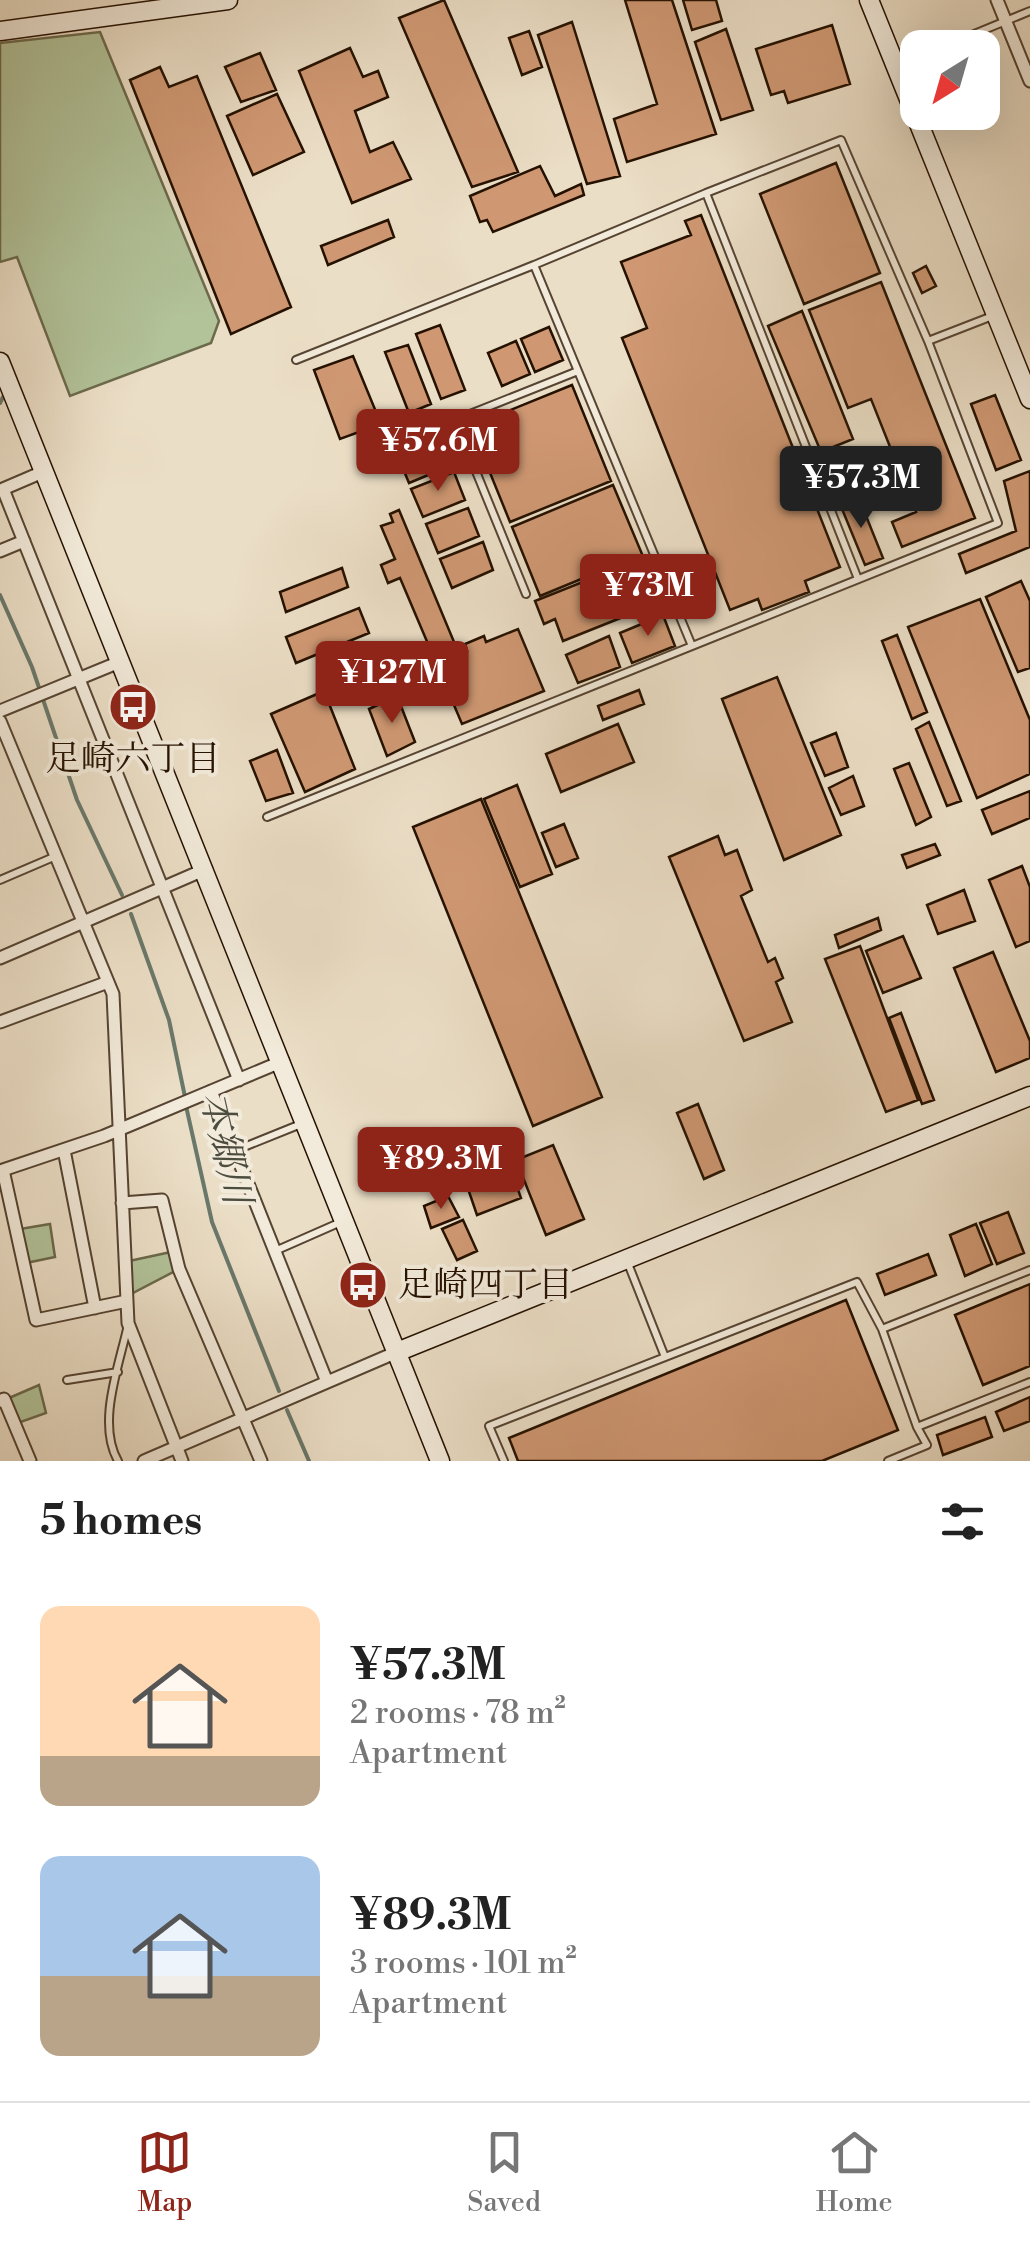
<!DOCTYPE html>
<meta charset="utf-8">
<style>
body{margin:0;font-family:"Libre Bodoni","Noto Serif JP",serif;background:#f2f2f2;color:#222;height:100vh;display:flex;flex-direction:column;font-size:38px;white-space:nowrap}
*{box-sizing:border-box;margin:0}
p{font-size:32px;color:#767676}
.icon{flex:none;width:55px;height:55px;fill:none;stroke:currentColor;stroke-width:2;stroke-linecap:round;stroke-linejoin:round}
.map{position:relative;height:1461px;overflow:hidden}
.details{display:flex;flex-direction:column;background:#fff;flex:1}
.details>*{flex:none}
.needle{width:65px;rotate:217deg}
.buttons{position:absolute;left:900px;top:30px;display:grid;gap:20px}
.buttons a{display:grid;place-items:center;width:100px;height:100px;border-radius:20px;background:#fff;box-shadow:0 10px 40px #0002;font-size:50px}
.price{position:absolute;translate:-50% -85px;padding:0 22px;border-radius:10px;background:#8f2418;color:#fff;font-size:32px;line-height:65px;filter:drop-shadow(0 2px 5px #0008)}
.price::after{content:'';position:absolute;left:50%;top:60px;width:30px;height:22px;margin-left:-15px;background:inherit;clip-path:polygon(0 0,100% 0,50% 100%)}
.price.selected{background:#222;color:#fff}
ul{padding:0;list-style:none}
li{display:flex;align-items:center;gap:30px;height:250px;padding:0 40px}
li span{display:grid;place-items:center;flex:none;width:280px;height:200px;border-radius:20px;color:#555}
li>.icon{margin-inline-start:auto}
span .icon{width:120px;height:120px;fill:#fffc;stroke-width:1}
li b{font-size:42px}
h2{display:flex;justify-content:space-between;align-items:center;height:120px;padding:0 40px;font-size:42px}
.menu{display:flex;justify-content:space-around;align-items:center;height:140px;border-top:2px solid #e0e0e0;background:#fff;font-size:28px;color:#767676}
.menu a{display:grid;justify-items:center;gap:5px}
.menu .selected{color:#8f2418}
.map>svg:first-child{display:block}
.green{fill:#b2c299;stroke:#6c6a4c;stroke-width:2.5}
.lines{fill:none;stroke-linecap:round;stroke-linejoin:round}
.stream{stroke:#6a786b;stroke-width:4}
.building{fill:#cf9873;stroke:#251100;stroke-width:2.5}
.lane-casing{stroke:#564432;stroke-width:10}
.street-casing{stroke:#564432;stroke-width:15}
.secondary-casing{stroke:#251100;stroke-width:21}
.lane{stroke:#f2eada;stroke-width:6}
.street{stroke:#f2eada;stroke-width:11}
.secondary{stroke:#f2eada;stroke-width:18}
.labels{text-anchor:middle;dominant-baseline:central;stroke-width:8;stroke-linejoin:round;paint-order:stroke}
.poi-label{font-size:35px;fill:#251100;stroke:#f2eada}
.water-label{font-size:38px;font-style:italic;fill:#4d4d3f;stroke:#f2eada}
</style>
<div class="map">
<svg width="1030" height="1461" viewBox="0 0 1030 1461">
<rect width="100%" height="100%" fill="#ebdec6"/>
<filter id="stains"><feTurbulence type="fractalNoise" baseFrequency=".002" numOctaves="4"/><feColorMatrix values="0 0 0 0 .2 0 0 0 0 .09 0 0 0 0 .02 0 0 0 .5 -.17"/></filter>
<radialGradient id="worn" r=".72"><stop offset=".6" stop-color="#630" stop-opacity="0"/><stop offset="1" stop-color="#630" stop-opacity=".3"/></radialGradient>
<!-- green -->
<path class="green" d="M100,32L219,321L211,343L70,396L17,257L0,262V43Z
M50,1224L55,1257L26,1263L20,1229Z
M171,1252L179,1269L131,1294L129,1261Z
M39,1385L46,1413L18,1423L9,1398Z"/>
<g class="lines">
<!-- stream -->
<path class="stream" d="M0,403L3,397
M0,595L32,667L77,800L122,895
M131,914L169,1020L185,1097
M186,1106L212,1222L279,1391
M287,1410L309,1461"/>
</g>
<!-- building -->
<path class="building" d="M444,0L518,172L472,187L399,18Z
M625,0H672L716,134L627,162L614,119L657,104Z
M683,0H716L722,21L692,30Z
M572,22L620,176L587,184L538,35Z
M832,25L850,84L788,103L784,91L771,95L756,49Z
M726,29L753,110L721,120L695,42Z
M529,31L542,67L522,75L509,38Z
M350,48L363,77L378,71L388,97L355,111L370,152L393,142L411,179L352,203L299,71Z
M260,53L276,90L241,102L225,67Z
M160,67L169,87L197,76L291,307L231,334L130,80Z
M277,94L304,152L253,175L227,116Z
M836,163L880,273L804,304L760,194Z
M540,166L555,196L581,184L584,195L493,232L487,220L480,222L470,196Z
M701,215L840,567L805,581L809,592L762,610L758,599L730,610L622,338L647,328L621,262L691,235L685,221Z
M388,220L394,237L328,265L321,246Z
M926,266L936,286L922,293L913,273Z
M881,282L975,518L902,547L892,522L916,512L871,399L848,408L809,310Z
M802,311L853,439L821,452L768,326Z
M440,325L465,390L441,399L416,334Z
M549,327L563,360L535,372L521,339Z
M516,341L530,374L502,386L488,353Z
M408,345L431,404L409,413L385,352Z
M353,356L381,424L340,439L314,370Z
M572,385L611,481L510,522L471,426Z
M995,395L1021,460L996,470L971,404Z
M440,438L450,466L409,483L397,454Z
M1030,471V547L966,573L959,554L1016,531L1004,481Z
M454,472L465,500L423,517L411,489Z
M613,485L642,554L540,596L512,527Z
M858,496L883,558L865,565L840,504Z
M468,508L479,536L438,553L426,524Z
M399,510L459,654L467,651L465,644L484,636L486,642L518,629L544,691L462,724L400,578L388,583L381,565L395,559L381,526L393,522L390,514Z
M483,542L493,570L452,588L440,559Z
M645,557L663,601L563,641L555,619L544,624L535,601Z
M342,568L348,587L286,612L280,592Z
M1021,581L1030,601V668L1018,672L986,597Z
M980,599L1030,720V774L977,798L908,627Z
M359,608L369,633L296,663L286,637Z
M663,615L675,646L632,663L620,633Z
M897,635L927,712L912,719L882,641Z
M609,636L620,667L578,683L566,655Z
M777,677L841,835L784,860L722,699Z
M639,690L644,704L603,720L598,706Z
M324,691L355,769L305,792L271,714Z
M397,696L415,742L387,756L369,709Z
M929,722L961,801L947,806L916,729Z
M618,724L634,762L561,792L546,754Z
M836,733L848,767L825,776L811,743Z
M277,750L293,793L266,801L250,761Z
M909,763L931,817L916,825L894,769Z
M853,776L864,806L841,815L829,788Z
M517,785L552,874L520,887L484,799Z
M1030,791V818L992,834L982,810Z
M481,799L602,1097L533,1126L413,827Z
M564,824L578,858L556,867L542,833Z
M718,836L725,855L737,850L752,890L741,896L768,962L775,958L783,978L776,982L792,1022L744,1041L669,857Z
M935,844L940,855L907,868L902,855Z
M1022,866L1030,887V941L1016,947L989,880Z
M964,890L975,921L938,934L927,905Z
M878,918L881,930L839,948L835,935Z
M903,936L921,978L883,993L866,951Z
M860,946L918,1100L886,1112L825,959Z
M993,952L1030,1041V1058L996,1072L954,968Z
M901,1013L934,1100L922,1104L889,1018Z
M698,1104L724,1170L704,1179L677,1113Z
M553,1145L584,1219L546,1235L516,1160Z
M508,1162L521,1198L477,1215L465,1180Z
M448,1196L459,1217L431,1228L424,1206Z
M1008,1212L1024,1253L997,1264L980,1223Z
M463,1220L477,1251L457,1260L442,1229Z
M976,1224L992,1264L965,1276L950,1235Z
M928,1254L936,1275L885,1295L877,1274Z
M1030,1284V1366L983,1385L955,1315Z
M846,1300L898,1430L822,1461H518L509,1438Z
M1030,1397V1421L1004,1431L996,1412Z
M985,1417L992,1437L943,1455L937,1435Z"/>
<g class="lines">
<!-- lane casing -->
<g class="lane-casing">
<path id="lane" d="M940,48L1030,11
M895,65L918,56
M534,265L706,193
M296,360L534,265L692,646
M858,579L706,193L841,140L928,341
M526,594L455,420L578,371
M267,817L998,523L928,341L995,315
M0,880L56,856
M234,1151L301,1124
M275,1251L341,1222
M627,1261L665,1357
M882,1329L917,1427
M67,1380L118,1372
M118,1461C97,1424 118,1369 127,1329
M504,1461L489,1426L857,1282L882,1329L1030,1270
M888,1461L927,1445L917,1427L1030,1382"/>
</g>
<!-- street casing -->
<g class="street-casing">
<path id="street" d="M997,0L1030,81
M45,471L3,489L239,1080
M0,551L24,541
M0,711L122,661
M0,721L113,994L128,1323L182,1461
M0,958L206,869
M0,1022L108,982
M211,1091L327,1382
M64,1150L95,1308
M3,1170L36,1320L127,1301
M0,1171L104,1136L283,1061
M122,1203L162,1200L179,1269L261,1461
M0,1401L4,1399L30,1461
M144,1461L397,1352"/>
</g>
<!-- secondary casing -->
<g class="secondary-casing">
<path id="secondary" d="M869,0L1030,399
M0,31L228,0
M0,362L440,1461
M397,1352L1030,1096"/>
</g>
<!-- lane -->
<use href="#lane" class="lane"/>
<!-- street -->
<use href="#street" class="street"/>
<!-- secondary -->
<use href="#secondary" class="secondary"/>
</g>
<!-- icons -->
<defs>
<g id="bus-disc" transform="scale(2.5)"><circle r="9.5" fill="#8f2418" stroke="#f2eada"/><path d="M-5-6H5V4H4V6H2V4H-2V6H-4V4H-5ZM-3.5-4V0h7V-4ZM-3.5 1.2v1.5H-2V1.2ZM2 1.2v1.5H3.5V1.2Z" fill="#fff"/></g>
</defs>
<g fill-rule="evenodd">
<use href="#bus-disc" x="133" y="707"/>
<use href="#bus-disc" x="363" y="1285"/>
</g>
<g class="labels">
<!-- poi labels -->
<g class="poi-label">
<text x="133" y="759">足崎六丁目</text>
<text x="398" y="1285" text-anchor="start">足崎四丁目</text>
</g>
<!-- water labels -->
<g class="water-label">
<text transform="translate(225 1148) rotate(77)">本郷川</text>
</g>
</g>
<rect width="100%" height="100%" filter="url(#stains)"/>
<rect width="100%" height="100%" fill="url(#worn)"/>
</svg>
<div class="buttons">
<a><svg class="needle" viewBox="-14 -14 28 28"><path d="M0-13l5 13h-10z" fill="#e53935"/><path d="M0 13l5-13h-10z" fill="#767676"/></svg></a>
</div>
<b class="price" style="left:438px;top:494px">¥57.6M</b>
<b class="price selected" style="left:861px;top:531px">¥57.3M</b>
<b class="price" style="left:648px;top:639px">¥73M</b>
<b class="price" style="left:392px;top:726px">¥127M</b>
<b class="price" style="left:441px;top:1212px">¥89.3M</b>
</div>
<section class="details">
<h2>5 homes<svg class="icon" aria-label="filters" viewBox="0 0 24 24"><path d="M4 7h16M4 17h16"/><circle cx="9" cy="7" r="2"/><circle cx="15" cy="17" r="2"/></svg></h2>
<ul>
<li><span style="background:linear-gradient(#ffd9b3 75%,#b9a48a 0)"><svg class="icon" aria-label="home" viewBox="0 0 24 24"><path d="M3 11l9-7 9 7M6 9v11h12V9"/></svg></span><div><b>¥57.3M</b><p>2 rooms · 78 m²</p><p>Apartment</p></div></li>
<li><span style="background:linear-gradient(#a9c7e8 60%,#b9a48a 0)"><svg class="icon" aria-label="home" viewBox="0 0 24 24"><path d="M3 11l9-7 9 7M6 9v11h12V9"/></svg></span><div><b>¥89.3M</b><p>3 rooms · 101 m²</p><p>Apartment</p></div></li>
</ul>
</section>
<nav class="menu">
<a class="selected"><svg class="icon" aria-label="map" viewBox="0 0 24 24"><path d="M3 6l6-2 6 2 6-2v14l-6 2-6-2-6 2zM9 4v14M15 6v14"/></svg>Map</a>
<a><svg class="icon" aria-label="saved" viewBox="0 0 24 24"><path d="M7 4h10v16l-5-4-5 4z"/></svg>Saved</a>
<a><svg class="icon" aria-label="home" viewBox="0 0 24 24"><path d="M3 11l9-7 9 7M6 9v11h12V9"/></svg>Home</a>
</nav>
